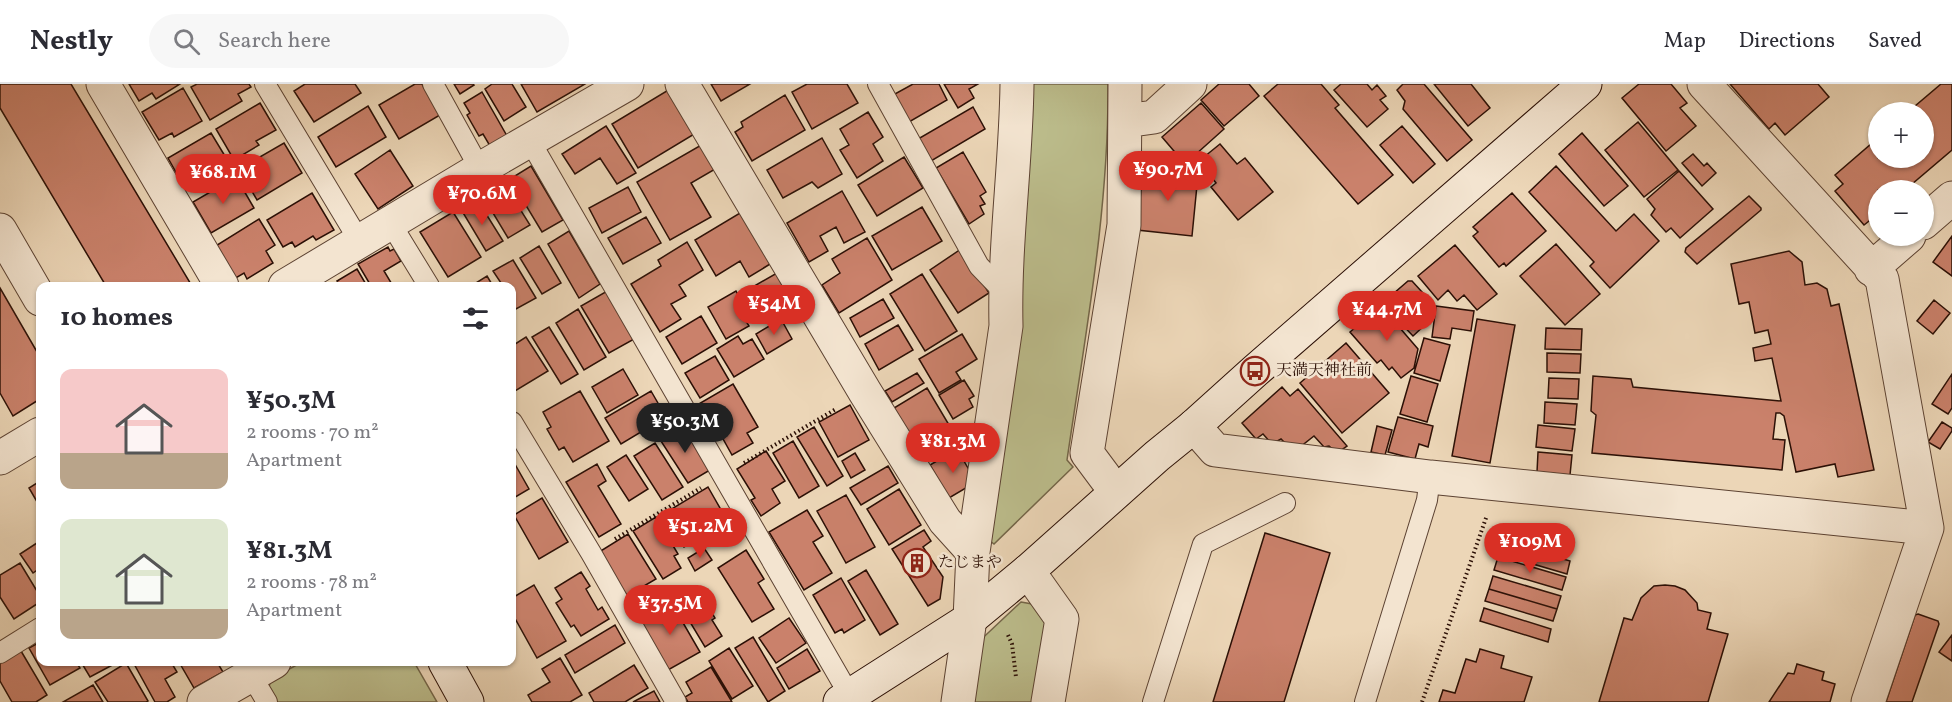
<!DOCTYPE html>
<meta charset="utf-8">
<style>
body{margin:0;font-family:Vollkorn,"Noto Serif JP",serif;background:#f7f7f7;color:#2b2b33;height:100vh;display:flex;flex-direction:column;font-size:22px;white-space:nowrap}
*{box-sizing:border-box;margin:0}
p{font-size:20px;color:#7c7c81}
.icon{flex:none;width:33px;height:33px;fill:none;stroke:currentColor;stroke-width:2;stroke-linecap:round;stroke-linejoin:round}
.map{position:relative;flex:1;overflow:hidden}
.details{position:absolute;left:36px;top:198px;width:480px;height:384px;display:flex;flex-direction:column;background:#fff;border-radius:12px;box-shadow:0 2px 4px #0004}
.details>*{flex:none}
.fabs{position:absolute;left:1868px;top:18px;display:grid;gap:12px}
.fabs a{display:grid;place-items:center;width:66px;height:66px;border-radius:50%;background:#fff;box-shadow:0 2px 4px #0004;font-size:30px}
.price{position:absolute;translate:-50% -51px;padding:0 14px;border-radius:21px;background:#d93025;color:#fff;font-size:20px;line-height:39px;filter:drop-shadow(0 2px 3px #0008)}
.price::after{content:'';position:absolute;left:50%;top:36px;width:18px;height:14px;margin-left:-9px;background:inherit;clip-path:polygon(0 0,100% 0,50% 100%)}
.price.selected{background:#222;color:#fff}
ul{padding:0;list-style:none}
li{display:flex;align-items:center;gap:18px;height:150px;padding:0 24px}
li span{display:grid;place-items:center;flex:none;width:168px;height:120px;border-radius:12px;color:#555}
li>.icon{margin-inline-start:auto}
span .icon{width:72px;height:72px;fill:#fffc;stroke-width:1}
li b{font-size:26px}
h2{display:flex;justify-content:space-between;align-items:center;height:72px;padding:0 24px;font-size:26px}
header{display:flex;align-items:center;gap:36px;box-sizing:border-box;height:84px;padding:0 30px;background:#fff;border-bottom:2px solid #e1e1e2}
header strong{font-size:28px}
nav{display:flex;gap:33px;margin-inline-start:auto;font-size:21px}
.search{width:420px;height:54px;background:#f7f7f7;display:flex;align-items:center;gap:15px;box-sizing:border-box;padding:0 21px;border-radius:33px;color:#7c7c81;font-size:22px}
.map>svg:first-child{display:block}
.green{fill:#bcbd8c;stroke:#746649;stroke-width:1.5}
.building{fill:#ca816b;stroke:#2c1006;stroke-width:1.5}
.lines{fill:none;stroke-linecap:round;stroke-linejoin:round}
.lane-casing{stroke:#5c4232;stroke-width:22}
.street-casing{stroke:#5c4232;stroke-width:35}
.secondary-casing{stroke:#2c1006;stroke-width:35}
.path{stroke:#2c1006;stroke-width:4;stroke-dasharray:1.5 3;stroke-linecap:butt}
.lane{stroke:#f3e4d0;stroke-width:20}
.street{stroke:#f3e4d0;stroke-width:33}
.secondary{stroke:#f3e4d0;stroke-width:33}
.labels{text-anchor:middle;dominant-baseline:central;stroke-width:5;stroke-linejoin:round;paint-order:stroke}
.poi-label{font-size:16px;fill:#2c1006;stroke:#f3e4d0;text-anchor:start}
</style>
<header>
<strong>Nestly</strong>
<div class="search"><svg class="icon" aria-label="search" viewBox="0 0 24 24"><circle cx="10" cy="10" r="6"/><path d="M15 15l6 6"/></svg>Search here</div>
<nav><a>Map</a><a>Directions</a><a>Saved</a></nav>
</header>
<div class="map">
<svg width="1952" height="618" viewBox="0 0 1952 618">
<rect width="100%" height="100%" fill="#ecd6b7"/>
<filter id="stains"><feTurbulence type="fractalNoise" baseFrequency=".00333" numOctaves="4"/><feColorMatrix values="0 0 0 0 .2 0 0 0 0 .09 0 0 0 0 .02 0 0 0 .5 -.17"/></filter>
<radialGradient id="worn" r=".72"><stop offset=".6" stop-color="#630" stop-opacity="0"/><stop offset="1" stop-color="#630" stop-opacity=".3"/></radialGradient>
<!-- green -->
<path class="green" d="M1024,0H1108C1109,126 1085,252 1067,376L1073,383L994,460L984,452Z
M1021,518L1032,520L1051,538L1038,618H969L972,564Z
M302,578H414L437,618H274L268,607L271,595Z"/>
<!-- building -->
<path class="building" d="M0,0H71L192,202H106L0,24Z
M129,0H180L156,15L152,9L139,17Z
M197,0H249L251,3L238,10L242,17L210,36L191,3Z
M305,0H355L361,9L314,38L294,7Z
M415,0H422L440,31L399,55L379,21Z
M454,0H473L474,1L460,10Z
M492,0H512L526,23L504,37L485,5Z
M521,0H585L537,28Z
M711,0H750L721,17Z
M807,0H847L858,19L812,45L792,8Z
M913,0H939L947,16L909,38L893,11Z
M944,0H978L969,5L974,14L958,24Z
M1219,0H1249L1259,12L1224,42L1201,16Z
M1278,0H1321L1339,21L1335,24L1393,91L1358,120L1264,12Z
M1341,0H1367L1372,6L1377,1L1386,12L1380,16L1388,25L1367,43L1334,6Z
M1403,0H1424L1472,56L1447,77L1403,25L1405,17L1397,6Z
M1434,0H1471L1490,24L1468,42Z
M1639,0H1671L1687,19L1680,24L1696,42L1666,67L1622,14Z
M1730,0H1818L1829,13L1785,51L1775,39L1769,45Z
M1941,0H1952V66L1905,106H1878V130L1864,141L1835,107L1843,100L1835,91L1878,54V74H1923V28H1908Z
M183,4L202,37L174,53L172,49L159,56L142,28Z
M670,5L696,49L638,84L612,40Z
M482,8L507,52L490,62L483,50L479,52L467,31L470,29L464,19Z
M785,11L805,46L752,77L735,48L743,43L741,38Z
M260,19L276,46L256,57L259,61L234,76L216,45Z
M1201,19L1224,45L1185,80L1162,53Z
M368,22L386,53L336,83L318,53Z
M973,23L985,45L931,77L918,55Z
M868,28L883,53L873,60L883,77L857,94L840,66L849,61L840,45Z
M1638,38L1678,86L1644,113L1605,66Z
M606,42L636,89L617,100L600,74L575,90L562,70Z
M1402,42L1435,80L1413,99L1380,61Z
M211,49L228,77L199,95L196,90L182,99L168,74Z
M1582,49L1628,102L1604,122L1559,70Z
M822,54L842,90L818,104L812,98L783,114L767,86Z
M284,59L302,89L257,116L239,85Z
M703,60L717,84L691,99L711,133L670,156L637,98Z
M1220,60L1237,80L1245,74L1273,108L1238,136L1211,103L1216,99L1199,77Z
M390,66L413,102L378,125L355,90Z
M963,68L986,108L980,112L985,120L980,122L984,130L969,140L936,84Z
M1693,70L1704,82L1707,79L1716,89L1702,102L1682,79Z
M904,73L923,104L877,132L858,101Z
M531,82L563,136L542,148L510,95Z
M1556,82L1616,147L1634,130L1659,157L1610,204L1590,182L1594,178L1529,108Z
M1143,85L1198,91L1192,152L1137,146Z
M1679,87L1713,125L1680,154L1671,144L1666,148L1651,131L1655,125L1647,115Z
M236,93L254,124L211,149L193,118Z
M505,101L530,141L508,154L484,114Z
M628,103L641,128L602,149L589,124Z
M842,107L865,148L844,159L836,143L820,152L828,167L809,178L787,139Z
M312,109L334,146L316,156L313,152L295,163L292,158L283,163L267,136Z
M1512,109L1546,147L1506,182L1504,179L1499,183L1473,152L1478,148L1473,143Z
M1749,112L1761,124V126L1697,180L1685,168L1686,164Z
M478,117L503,157L486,167L462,127Z
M922,123L942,157L892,186L872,152Z
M745,126L775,177L749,193L740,177L716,192L695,156Z
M453,128L481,173L448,193L420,148Z
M646,133L661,159L623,180L608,154Z
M259,135L275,161L266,167L273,179L247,195L244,189L234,195L214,163Z
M569,147L600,200L579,214L548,160Z
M1952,152V192L1933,178Z
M867,154L892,196L839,229L822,201L840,189L832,175Z
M687,158L703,186L679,201L686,212L671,220L681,235L660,248L631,200L661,182L658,176Z
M1556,160L1600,210L1565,241L1520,192Z
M1455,161L1497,210L1477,226L1464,211L1457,217L1448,206L1438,216L1418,192Z
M539,162L561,199L542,210L520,174Z
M388,163L390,167L394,165L401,177L384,187L393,202H371L358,180Z
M961,165L989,209L958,229L930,186Z
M1789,167L1802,178L1805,201L1817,199L1827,205L1831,222L1839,220L1874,386L1838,393L1835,380L1796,388L1784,332L1780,329H1776L1773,355L1785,356L1782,386L1592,369L1596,331L1591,327L1593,292L1631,295L1633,303L1781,317L1772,274L1755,277L1753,264L1771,260L1768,246L1755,249L1749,218L1739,220L1731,180Z
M513,176L536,214L516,225L512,217V202H503L493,187Z
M357,185L367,202H341L337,197Z
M777,189L789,209L755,228L744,208Z
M922,190L957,247L925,267L890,210Z
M487,192L493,202H471Z
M1408,197H1412L1432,219L1419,231L1426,240L1413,252L1395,233L1396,228L1386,216Z
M0,204L40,273V315L13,332L0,309Z
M609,206L636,254L609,269L581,222Z
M736,207L748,229L743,232L749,242L726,255L708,223Z
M883,215L894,234L860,253L850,234Z
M1934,216L1950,229L1933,250L1917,237Z
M1381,222L1418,265L1414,284L1401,294L1392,283L1389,286L1381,276L1377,279L1350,248Z
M1436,222L1474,227L1471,247L1452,244L1450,255L1432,253Z
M578,225L606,273L584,286L556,239Z
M701,232L717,259L682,280L666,253Z
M781,235L792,255L767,270L756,250Z
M1477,235L1515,241L1490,379L1452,372Z
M898,241L913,266L879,286L865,260Z
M549,243L578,290L561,300L532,253Z
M1546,244L1582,245L1581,266L1545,265Z
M962,250L977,275L956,288L961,296L939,309L919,275Z
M738,252L743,260L752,255L764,275L734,293L717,265Z
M526,253L548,287L515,307L512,301V262Z
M1424,254L1450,261L1440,297L1414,289Z
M1346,259L1389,309L1342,349L1300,299Z
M1547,269L1581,270L1580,289L1547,288Z
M715,272L729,296L700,314L685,289Z
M623,285L638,311L607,329L592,303Z
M917,289L924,299L892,318L885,307Z
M1952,290V324L1948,330L1932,320Z
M1411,292L1438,300L1427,338L1400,330Z
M1549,294L1579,295L1578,315L1548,314Z
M964,296L974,312L969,315L973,323L953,335L939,311Z
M733,300L758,343L747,349L753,359L732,371L718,346L713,348L697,321Z
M1282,303L1290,312L1298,305L1347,362L1337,369L1329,362L1324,363L1314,352L1300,363L1290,364L1281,355L1272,360L1263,350L1256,355L1242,339Z
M927,304L955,351L922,371L894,324Z
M580,307L609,357L573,378L564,363L559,366L547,345L551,343L543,328Z
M651,307L666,333L621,360L605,334Z
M1545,318L1577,320L1575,341L1544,339Z
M850,321L869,356L838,373L819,338Z
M1398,333L1433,342L1428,363L1419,360L1415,375L1388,368Z
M1942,338L1952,344V347L1940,365L1928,358Z
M682,340L710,386L688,399L659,354Z
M1538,341L1575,345L1572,367L1536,363Z
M1377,342L1392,346L1385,371L1371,368Z
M814,343L843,392L827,402L797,353Z
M793,357L819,402L799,414L773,369Z
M655,359L683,403L662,416L634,372Z
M957,365L976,398L949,414L930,381Z
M766,367L785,397L772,405L780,419L761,432L751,416L755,414L737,385Z
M1538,368L1572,371L1570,391L1537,388Z
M855,369L865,386L851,394L842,377Z
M626,371L648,405L629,417L607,383Z
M512,375L529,405L512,415Z
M597,380L606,397L598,402L621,440L599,453L566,398Z
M888,382L898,399L861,421L850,404Z
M40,397V423L29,404Z
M708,403L728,438L684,463L665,429Z
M899,405L921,441L889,461L867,425Z
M846,411L875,463L846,479L817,427Z
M542,414L568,458L539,475L514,431Z
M807,426L823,452L813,458L832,489L804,506L769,448Z
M656,433L678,470L674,472L681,484L663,495L633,447Z
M924,446L931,457L923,463L943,493L940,515L928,522L892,465Z
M1265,449L1330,469L1284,618H1213Z
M628,450L656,495L627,512L599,468Z
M40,457V484L33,489L20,470Z
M1502,457L1570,477L1567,490L1499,470Z
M704,464L712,476L695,487L688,474Z
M746,466L764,495L758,499L774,525L752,538L718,484Z
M1498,473L1566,493L1562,506L1494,486Z
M20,479L40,512V518L14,535L0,513V491Z
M866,486L898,540L880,551L848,497Z
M581,488L590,502L586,505L598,526L602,523L609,535L581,552L574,541L571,543L556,519L562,515L555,504Z
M1493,492L1561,512L1557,525L1489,505Z
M841,494L865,536L844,549L842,545L835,549L813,511Z
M534,501L566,557L537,574L512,529V514Z
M1665,501L1675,502L1685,506L1697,519L1698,526L1711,529L1707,545L1728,550L1708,618H1599L1624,534L1632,536L1641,514L1654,502Z
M1489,505L1557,525L1553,537L1485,517Z
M698,506L715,534L712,536L722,552L705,563L678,518Z
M671,518L700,568L668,586L640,536Z
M1484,524L1551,545L1548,558L1480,537Z
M1918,530L1938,537L1939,540L1912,618H1886L1915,531Z
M789,534L806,559L776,579L759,554Z
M615,541L625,559L575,589L565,571Z
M1952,551V577L1939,568Z
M753,553L785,607L768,618L735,564Z
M40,558V578H76L80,584L50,601L29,564Z
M729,564L753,602L732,615L709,577Z
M807,565L820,587L789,605L777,584Z
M1480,565L1504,572L1501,584L1532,593L1524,618H1439L1443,606L1455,609L1466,575L1476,578Z
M21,567L47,611L36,618H12L0,597V579Z
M560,574L582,611L570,618H532L528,611L550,598L542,585Z
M81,578H118L90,593Z
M133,578H171L177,588L165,595L175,613L167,618H155Z
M179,578H217L223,588L194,604Z
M126,579L148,617L146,618H108L95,598Z
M1797,580L1824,588L1822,596L1835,600L1830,618H1769L1788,589L1794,590Z
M634,581L648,604L625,618H594L589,609Z
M711,583L732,618H688L685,613L692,609L686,598Z
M93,601L103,618H63Z
M654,607L660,618H633Z"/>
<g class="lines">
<!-- lane casing -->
<g class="lane-casing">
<path id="lane" d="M265,0L360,158
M433,0L480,85
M878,0L979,182L1005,209
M530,57L850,612
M391,140L429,202
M512,338L591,469L676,618
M0,569L40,544
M251,591L267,618
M1153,618L1203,460L1285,419
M1365,618L1427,416L1430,393"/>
</g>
<!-- street casing -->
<g class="street-casing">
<path id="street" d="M103,0L222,202
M682,0L865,308L945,437L973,468
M1704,0L1882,195L1927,444L1868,618
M1125,37L1154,33L1190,0
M1923,139L1952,114
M0,146L40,215
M1871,185L1909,152
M285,202L480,85L627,0
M1194,342L1215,366L1430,393L1927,444
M0,374L40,350
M1116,408L1087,369L1124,141L1125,0
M1028,487L1062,535L1048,618
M204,618L274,578
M958,618L970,535L973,468L1006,242C1004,161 1016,81 1017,0"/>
</g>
<!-- secondary casing -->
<g class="secondary-casing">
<path id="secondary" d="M445,578L467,618
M840,618L970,535L1028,487L1157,372L1194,342L1255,287L1585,0"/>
</g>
<!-- path -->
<path class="path" d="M744,379L836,325
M615,455L701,404
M1008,551L1012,560L1016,593
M1422,618L1487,431"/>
<!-- lane -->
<use href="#lane" class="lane"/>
<!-- street -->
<use href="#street" class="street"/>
<!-- secondary -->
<use href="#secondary" class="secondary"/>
</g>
<!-- icons -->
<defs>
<g id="bus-ring" transform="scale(1.5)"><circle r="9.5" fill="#f3e4d0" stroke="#8f2418" stroke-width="1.5"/><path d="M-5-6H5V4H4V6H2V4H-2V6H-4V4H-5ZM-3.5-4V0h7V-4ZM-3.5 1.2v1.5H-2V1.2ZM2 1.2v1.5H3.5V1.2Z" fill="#8f2418"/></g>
<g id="building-ring" transform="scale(1.5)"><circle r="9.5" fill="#f3e4d0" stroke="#8f2418" stroke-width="1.5"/><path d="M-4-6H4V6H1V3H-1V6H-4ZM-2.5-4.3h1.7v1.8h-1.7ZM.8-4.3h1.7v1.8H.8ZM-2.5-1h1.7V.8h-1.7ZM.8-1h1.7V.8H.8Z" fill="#8f2418"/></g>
</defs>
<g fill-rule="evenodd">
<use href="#bus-ring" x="1255" y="287"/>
<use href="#building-ring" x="917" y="479"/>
</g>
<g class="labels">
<!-- poi labels -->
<g class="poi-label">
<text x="1276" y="287">天満天神社前</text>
<text x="938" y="479">たじまや</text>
</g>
</g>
<rect width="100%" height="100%" filter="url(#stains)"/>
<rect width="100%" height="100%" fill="url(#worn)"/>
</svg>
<div class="fabs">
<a>+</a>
<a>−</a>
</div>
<b class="price" style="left:1168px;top:118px">¥90.7M</b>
<b class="price" style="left:223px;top:121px">¥68.1M</b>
<b class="price" style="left:482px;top:142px">¥70.6M</b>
<b class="price" style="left:774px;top:252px">¥54M</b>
<b class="price" style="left:1387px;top:258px">¥44.7M</b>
<b class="price selected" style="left:685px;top:370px">¥50.3M</b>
<b class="price" style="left:953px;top:390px">¥81.3M</b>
<b class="price" style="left:700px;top:475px">¥51.2M</b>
<b class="price" style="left:1530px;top:490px">¥109M</b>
<b class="price" style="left:670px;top:552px">¥37.5M</b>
<section class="details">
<h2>10 homes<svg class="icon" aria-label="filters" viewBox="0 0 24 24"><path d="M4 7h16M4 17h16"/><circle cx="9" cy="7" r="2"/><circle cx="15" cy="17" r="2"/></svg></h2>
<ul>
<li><span style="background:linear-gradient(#f6c9c9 70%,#b9a48a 0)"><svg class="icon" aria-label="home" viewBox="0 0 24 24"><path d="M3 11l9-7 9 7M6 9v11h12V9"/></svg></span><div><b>¥50.3M</b><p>2 rooms · 70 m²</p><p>Apartment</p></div></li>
<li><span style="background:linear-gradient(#dfe7d0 75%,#b9a48a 0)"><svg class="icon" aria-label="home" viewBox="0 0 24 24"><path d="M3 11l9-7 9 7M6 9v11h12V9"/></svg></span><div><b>¥81.3M</b><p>2 rooms · 78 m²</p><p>Apartment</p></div></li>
</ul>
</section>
</div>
